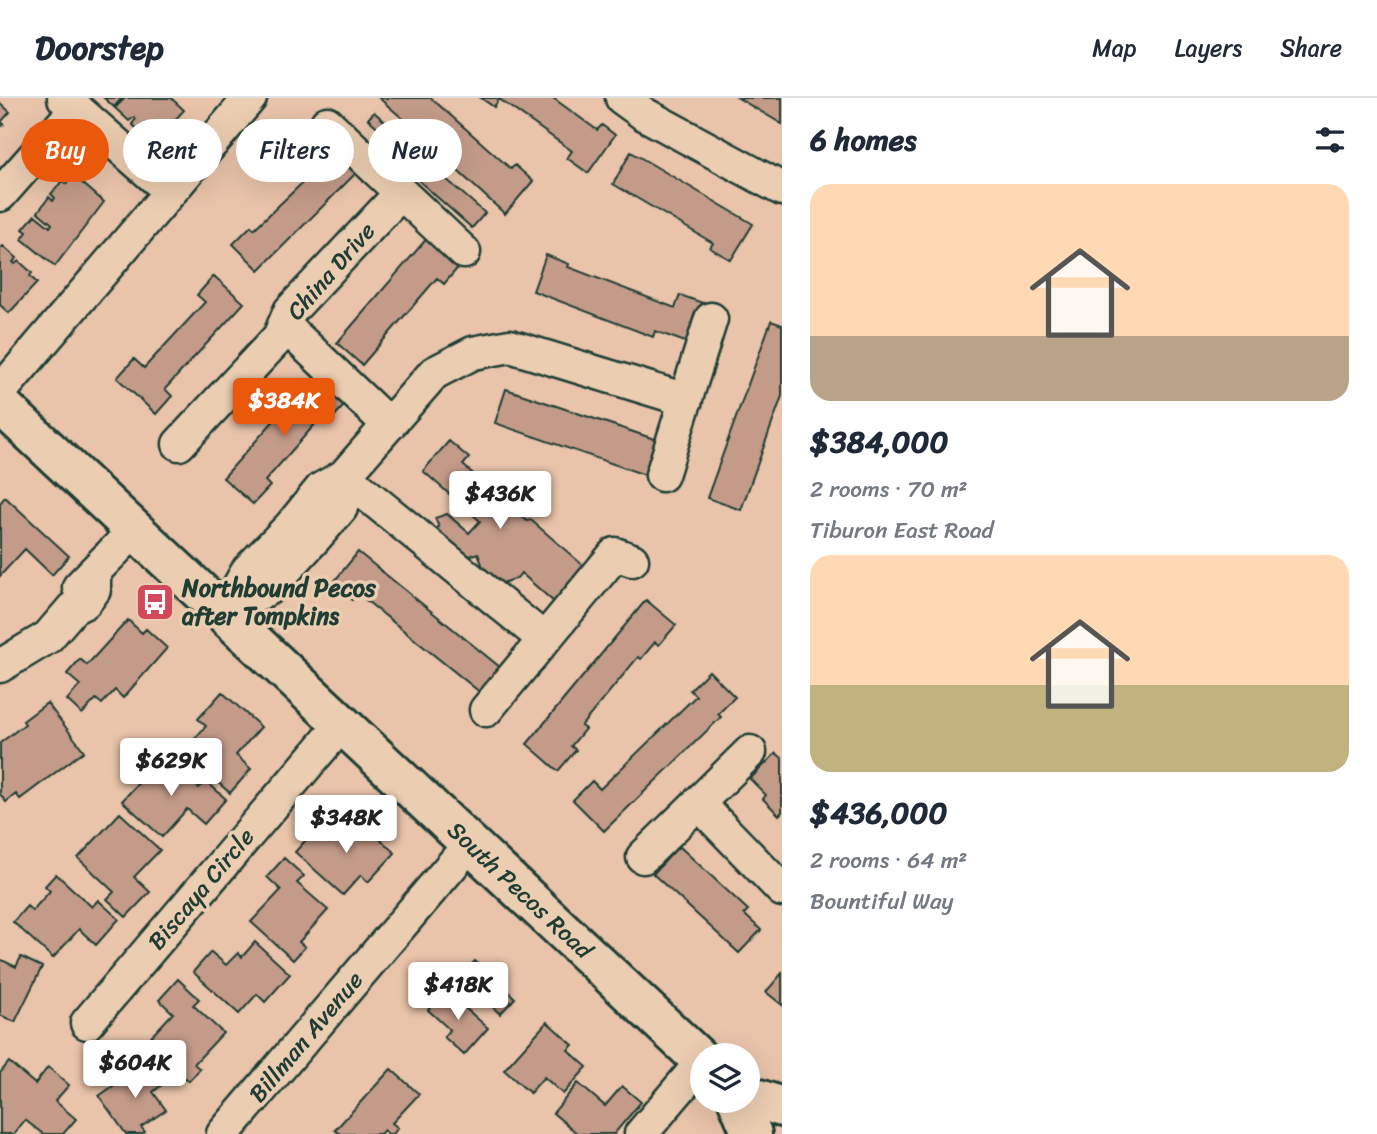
<!DOCTYPE html>
<meta charset="utf-8">
<style>
body{margin:0;font-family:Sriracha,sans-serif;background:#f2f2f3;color:#1f2937;height:100vh;display:flex;flex-direction:column;font-size:26px;white-space:nowrap}
*{box-sizing:border-box;margin:0}
p{font-size:23px;color:#747a83}
.icon{flex:none;width:38px;height:38px;fill:none;stroke:currentColor;stroke-width:2;stroke-linecap:round;stroke-linejoin:round}
.map{position:relative;flex:1;overflow:hidden}
.sheet{display:flex;flex-direction:column;background:#fff;width:595px}
.sheet>*{flex:none}
.top-card{position:absolute;left:21px;top:21px;width:654px;height:63px;display:flex;gap:14px}
.controls{position:absolute;left:690px;top:945px;display:grid;gap:14px}
.controls a{display:grid;place-items:center;width:70px;height:70px;border-radius:50%;background:#fff;box-shadow:0 7px 28px #0002;font-size:35px}
.price{position:absolute;translate:-50% -60px;padding:0 16px;border-radius:7px;background:#fff;color:#222;font-size:23px;line-height:46px;filter:drop-shadow(0 2px 4px #0008)}
.price::after{content:'';position:absolute;left:50%;top:42px;width:21px;height:16px;margin-left:-10px;background:inherit;clip-path:polygon(0 0,100% 0,50% 100%)}
.price.selected{background:#ea580c;color:#fff}
ul{padding:0;list-style:none}
li{display:grid;align-content:center;gap:14px;height:371px;padding:0 28px}
li span{display:grid;place-items:center;height:217px;border-radius:21px;color:#555}
li>.icon{margin-inline-start:auto}
span .icon{width:126px;height:126px;fill:#fffc;stroke-width:1}
li b{font-size:30px}
h2{display:flex;justify-content:space-between;align-items:center;height:84px;padding:0 28px;font-size:30px}
.pill{padding:0 24px;border-radius:32px;background:#fff;box-shadow:0 7px 28px #0002;font-size:24px;line-height:63px}
.pill.selected{background:#ea580c;color:#fff}
header{display:flex;align-items:center;gap:42px;box-sizing:border-box;height:98px;padding:0 35px;background:#fff;border-bottom:2px solid #e0e1e3}
header strong{font-size:33px}
nav{display:flex;gap:38px;margin-inline-start:auto;font-size:24px}
main{display:flex;flex:1;min-height:0}
.map>svg:first-child{display:block}
.building{fill:#c49b89;stroke:#1f3d34;stroke-width:2}
.lines{fill:none;stroke-linecap:round;stroke-linejoin:round}
.minor-casing{stroke:#1f3d34;stroke-width:37}
.major-casing{stroke:#1f3d34;stroke-width:44}
.minor{stroke:#ebcdb1;stroke-width:32}
.major{stroke:#ebcdb1;stroke-width:38}
.labels{text-anchor:middle;dominant-baseline:central;stroke-width:7;stroke-linejoin:round;paint-order:stroke}
.street-label{font-size:24px;fill:#1f3d34;stroke:#ebcdb1}
.poi-label{font-size:24px;font-weight:bold;fill:#1f3d34;stroke:#ebcdb1;text-anchor:start}
</style>
<header>
<strong>Doorstep</strong>
<nav><a>Map</a><a>Layers</a><a>Share</a></nav>
</header>
<main>
<div class="map">
<svg width="782" height="1036" viewBox="0 0 782 1036">
<rect width="100%" height="100%" fill="#e9c3aa"/>
<filter id="ink" filterUnits="userSpaceOnUse"><feTurbulence type="fractalNoise" baseFrequency=".0143" numOctaves="2"/><feDisplacementMap in="SourceGraphic" scale="14" xChannelSelector="R" yChannelSelector="G"/><feConvolveMatrix kernelMatrix="1 2 1 2 8 2 1 2 1" color-interpolation-filters="sRGB"/></filter>
<g filter="url(#ink)">
<!-- building -->
<path class="building" d="M104,0H122L114,9Z
M125,0H171L184,12L156,43L147,35L144,38L132,26L136,21L134,19L129,23L115,10Z
M379,0H431L511,71L515,67L533,83L505,116L447,63L438,74L485,115L472,130L374,43L382,33L368,21L374,14L430,64L440,53Z
M481,0H553L597,32L602,27L615,37L588,75L567,60L572,53L499,1L494,9Z
M738,0H782V26Z
M0,5L10,14L1,24L4,26L0,30Z
M329,42L359,72L259,172L233,146L251,128L254,131L319,69L311,61Z
M631,54L753,126L731,162L710,150L713,145L613,86Z
M73,77L104,104L55,168L22,141L27,134L23,131L35,117L50,129L52,126L38,114L49,99L53,103L55,100L51,96L62,83L66,86Z
M429,138L461,166L444,186L437,180L362,267L337,245Z
M3,148L17,160L13,164L15,166L19,163L32,175L30,178L37,185L9,215L0,207V151Z
M546,157L569,166L568,169L675,210L680,197L703,205L688,245L655,233L653,239L533,193Z
M214,178L244,205L165,291L172,298L156,316L117,280L134,261L144,270L205,204L197,197Z
M771,223L782,227V298L741,412L707,400Z
M319,277L349,302L331,322L324,316L265,383L270,388L253,406L223,380L301,292L303,295Z
M506,291L660,343L648,378L495,325Z
M449,343L469,360L463,367L527,423L531,422L585,469L554,504L521,475L517,480L500,486L484,472L478,455L467,459L435,431L439,429L435,420L447,416L469,435L480,423L423,373Z
M5,399L69,458L52,477L25,451L0,478V405Z
M358,454L501,570L481,595L357,495L352,502L332,486Z
M646,502L676,527L659,547L655,544L641,561L638,559L581,628L585,631L571,648L576,652L558,673L527,646Z
M128,522L142,535L146,531L167,550L123,600L115,592L102,606L96,601L82,616L67,602L80,587L67,576L80,561L87,567Z
M709,573L735,599L718,616L721,619L604,733L573,702L592,683L600,691L696,598L690,592Z
M222,594L261,629L236,657L251,671L230,695L183,654L206,628L198,621Z
M47,605L84,653L20,701L16,696L6,704L0,696V645L25,626L23,623Z
M776,655L782,660V714L779,717L763,701L766,697L750,681Z
M163,658L199,690L206,683L226,701L204,726L187,711L162,739L122,703Z
M120,715L160,752L134,779L150,794L126,819L107,801L114,794L78,760Z
M355,718L395,755L368,784L361,777L343,797L295,754L315,732L330,745Z
M679,748L748,812L744,816L761,832L739,855L653,776Z
M284,760L304,778L297,785L328,812L299,844L305,849L293,862L251,824L281,792L267,779Z
M56,776L92,809L98,802L119,821L96,847L79,831L53,860L13,824L27,808L32,813L50,793L45,788Z
M255,844L290,876L265,904L257,896L239,916L193,874L211,854L226,867L238,855L242,859Z
M21,859L42,869L15,924L0,917V861L16,869Z
M475,863L515,900L500,916L472,889L460,902L449,891Z
M782,875V907L766,894Z
M178,881L199,901L193,907L223,935L194,966L200,971L189,983L146,944L173,915L159,902Z
M445,892L488,930L464,957L444,939L450,932L428,912Z
M547,924L573,947L568,952L587,969L563,996L544,979L530,995L504,972Z
M9,964L35,986L48,969L69,987L55,1003L76,1021L63,1036H43L25,1022L14,1036H0V975Z
M147,964L163,986L153,994L166,1012L141,1029L145,1034L142,1036H126L99,998Z
M391,971L419,996L392,1025L398,1030L393,1036H388L384,1032L380,1036H340L335,1032Z
M578,985L605,1008L622,988L641,1004L614,1036H578L553,1015Z"/>
<g class="lines">
<!-- minor casing -->
<g class="minor-casing">
<path id="minor" d="M64,0L170,93
M622,0L644,16L782,91
M327,25L464,154
M0,97L76,11
M284,227L389,327
M0,294L250,0
M179,346L279,239L290,213L401,95
M662,377L711,221
M344,378L544,541
M79,489L135,432
M224,515L248,472L290,429L321,391L344,378L434,275L473,255L510,248L686,302
M224,515L269,490L314,441L341,410L344,378
M0,568L48,539L73,510L85,504L94,492V476
M486,612L615,456L632,462
M698,705L782,792
M643,759L750,654
M87,925L342,626
M223,1036L470,746
M641,1036L702,964"/>
</g>
<!-- major casing -->
<g class="major-casing">
<path id="major" d="M0,306L702,963
M747,997L782,1009
M738,1003L752,1036"/>
</g>
<!-- minor -->
<use href="#minor" class="minor"/>
<!-- major -->
<use href="#major" class="major"/>
</g>
</g>
<!-- icons -->
<defs>
<g id="bus-square" transform="scale(2.0125)"><rect x="-9" y="-9" width="18" height="18" rx="4" fill="#d1495b" stroke="#ebcdb1"/><path d="M-5-6H5V4H4V6H2V4H-2V6H-4V4H-5ZM-3.5-4V0h7V-4ZM-3.5 1.2v1.5H-2V1.2ZM2 1.2v1.5H3.5V1.2Z" fill="#fff"/></g>
</defs>
<g fill-rule="evenodd">
<use href="#bus-square" x="155" y="504"/>
</g>
<g class="labels">
<!-- street labels -->
<g class="street-label">
<text transform="translate(331 173) rotate(-49)">China Drive</text>
<text transform="translate(201 791) rotate(-50)">Biscaya Circle</text>
<text transform="translate(520 792) rotate(43)">South Pecos Road</text>
<text transform="translate(306 939) rotate(-50)">Billman Avenue</text>
</g>
<!-- poi labels -->
<g class="poi-label">
<text x="182" y="490">Northbound Pecos<tspan x="182" dy="28">after Tompkins</tspan></text>
</g>
</g>
</svg>
<div class="controls">
<a><svg class="icon" aria-label="layers" viewBox="0 0 24 24"><path d="M12 4l9 5-9 5-9-5zM3 14l9 5 9-5"/></svg></a>
</div>
<b class="price selected" style="left:284px;top:340px">$384K</b>
<b class="price" style="left:500px;top:433px">$436K</b>
<b class="price" style="left:171px;top:700px">$629K</b>
<b class="price" style="left:346px;top:757px">$348K</b>
<b class="price" style="left:458px;top:924px">$418K</b>
<b class="price" style="left:135px;top:1002px">$604K</b>
<div class="top-card">
<a class="pill selected">Buy</a>
<a class="pill">Rent</a>
<a class="pill">Filters</a>
<a class="pill">New</a>
</div>
</div>
<section class="sheet">
<h2>6 homes<svg class="icon" aria-label="filters" viewBox="0 0 24 24"><path d="M4 7h16M4 17h16"/><circle cx="9" cy="7" r="2"/><circle cx="15" cy="17" r="2"/></svg></h2>
<ul>
<li><span style="background:linear-gradient(#ffd9b3 70%,#b9a48a 0)"><svg class="icon" aria-label="home" viewBox="0 0 24 24"><path d="M3 11l9-7 9 7M6 9v11h12V9"/></svg></span><div><b>$384,000</b><p>2 rooms · 70 m²</p><p>Tiburon East Road</p></div></li>
<li><span style="background:linear-gradient(#ffd9b3 60%,#c2b280 0)"><svg class="icon" aria-label="home" viewBox="0 0 24 24"><path d="M3 11l9-7 9 7M6 9v11h12V9"/></svg></span><div><b>$436,000</b><p>2 rooms · 64 m²</p><p>Bountiful Way</p></div></li>
</ul>
</section>
</main>
